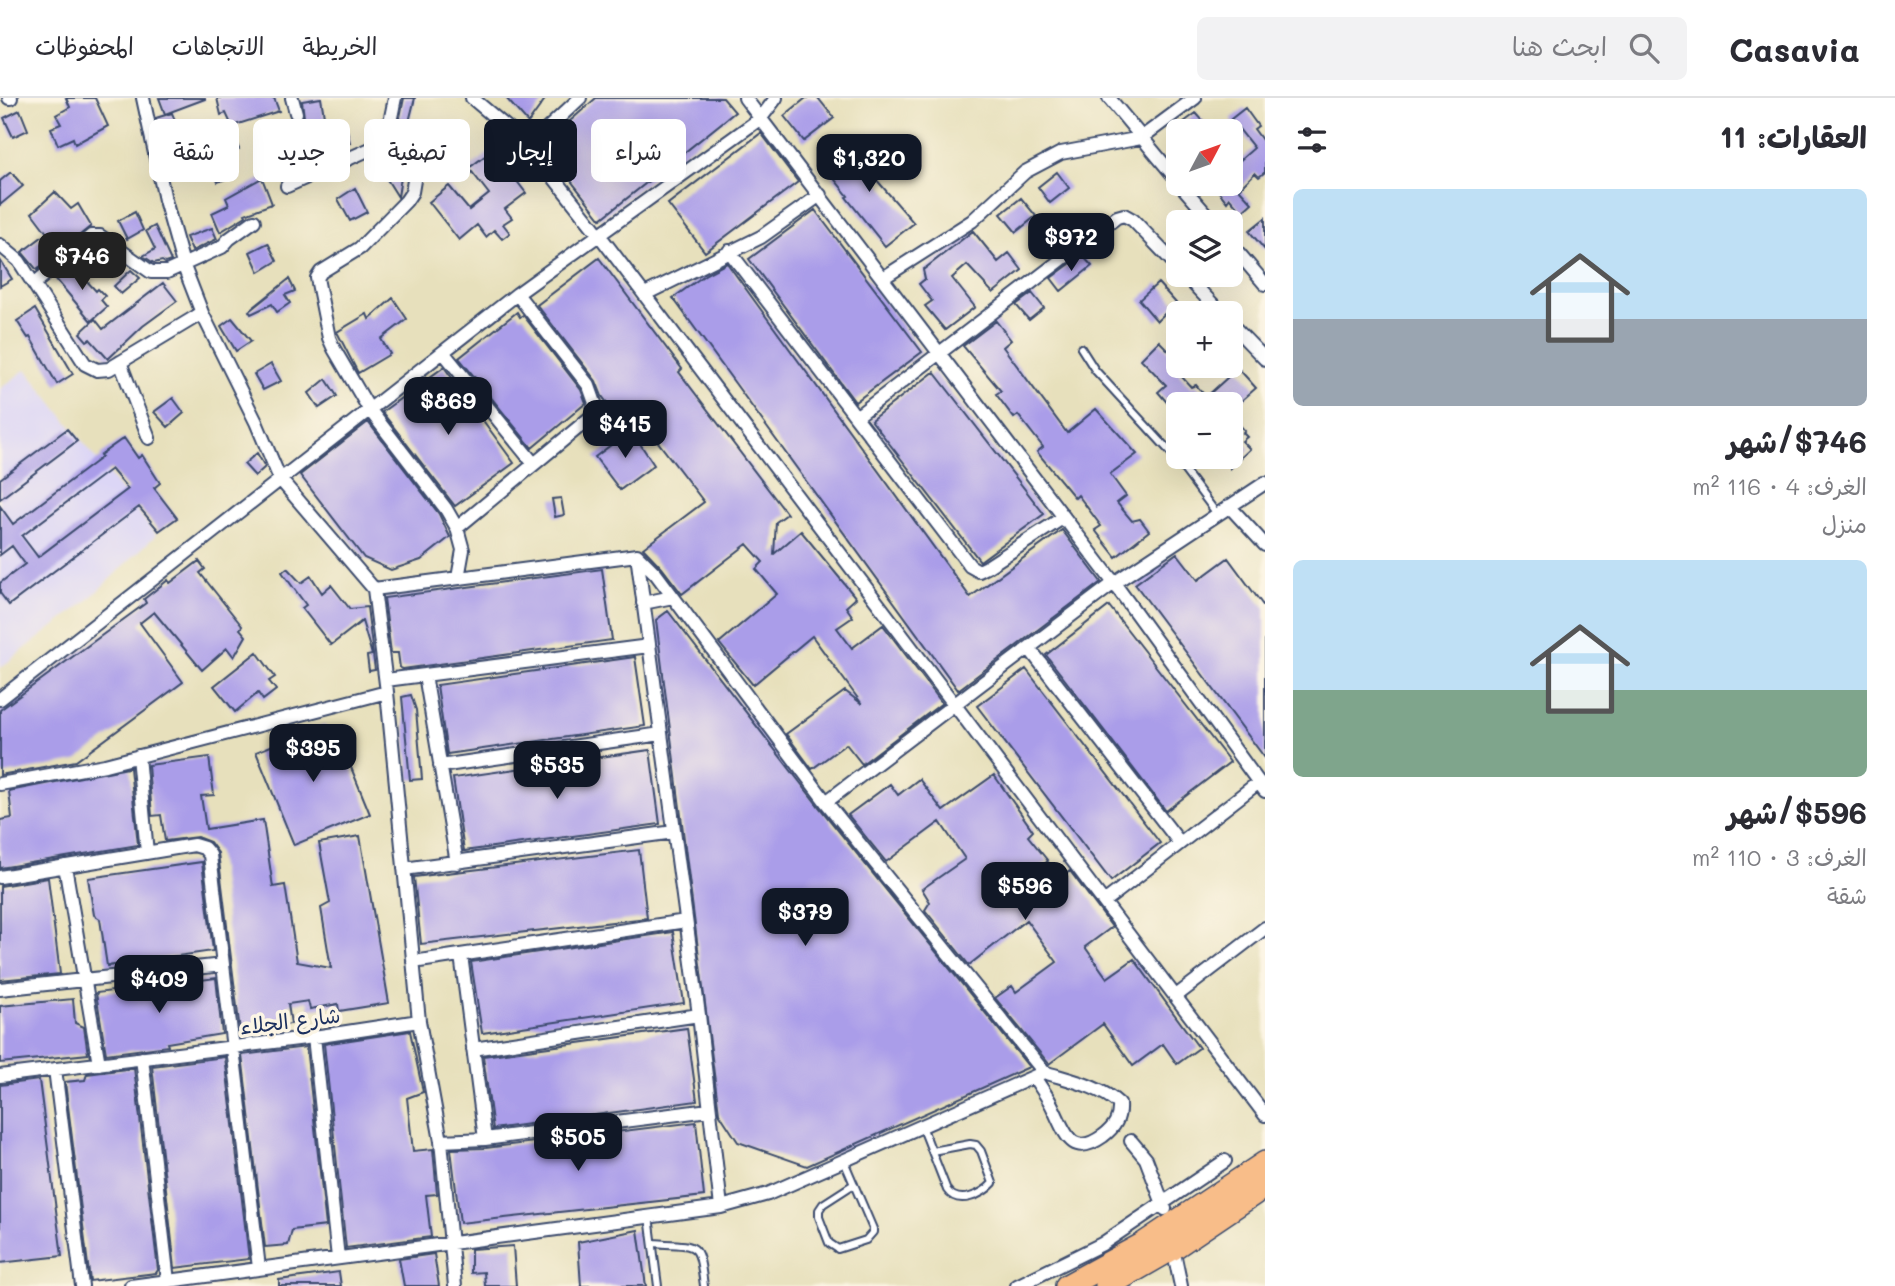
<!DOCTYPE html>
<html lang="ar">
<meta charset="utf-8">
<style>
body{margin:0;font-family:Mali,"Playpen Sans Arabic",sans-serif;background:#f2f2f3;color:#2b2b33;direction:rtl;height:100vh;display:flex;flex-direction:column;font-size:26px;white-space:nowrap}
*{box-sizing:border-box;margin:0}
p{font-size:23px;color:#7c7c81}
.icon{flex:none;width:38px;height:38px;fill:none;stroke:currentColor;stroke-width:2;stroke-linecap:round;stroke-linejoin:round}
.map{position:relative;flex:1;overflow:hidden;direction:ltr}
.side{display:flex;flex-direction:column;background:#fff;width:630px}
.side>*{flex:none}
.hud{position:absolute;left:21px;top:21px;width:665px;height:63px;direction:rtl;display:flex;gap:14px}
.needle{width:46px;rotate:49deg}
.tools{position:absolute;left:1166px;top:21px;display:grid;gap:14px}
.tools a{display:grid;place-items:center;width:77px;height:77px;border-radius:10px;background:#fff;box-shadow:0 7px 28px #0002;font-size:35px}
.price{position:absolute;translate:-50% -60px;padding:0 16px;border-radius:14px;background:#111827;color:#fff;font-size:23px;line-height:46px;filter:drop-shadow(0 2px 4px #0008)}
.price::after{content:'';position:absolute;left:50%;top:42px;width:21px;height:16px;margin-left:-10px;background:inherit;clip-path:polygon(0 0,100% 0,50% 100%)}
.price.active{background:#222;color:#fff}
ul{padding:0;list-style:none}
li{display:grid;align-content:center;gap:14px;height:371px;padding:0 28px}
li span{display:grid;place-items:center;height:217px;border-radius:10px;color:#555}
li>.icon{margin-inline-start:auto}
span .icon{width:126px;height:126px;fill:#fffc;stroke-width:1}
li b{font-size:30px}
h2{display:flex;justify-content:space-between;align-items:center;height:84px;padding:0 28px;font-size:30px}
.pill{padding:0 24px;border-radius:10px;background:#fff;box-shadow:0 7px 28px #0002;font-size:24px;line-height:63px}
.pill.active{background:#111827;color:#fff}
header{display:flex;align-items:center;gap:42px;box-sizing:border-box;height:98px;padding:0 35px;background:#fff;border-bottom:2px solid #e1e1e2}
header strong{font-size:33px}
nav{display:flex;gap:38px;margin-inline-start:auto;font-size:24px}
.search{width:490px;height:63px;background:#f2f2f3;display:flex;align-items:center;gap:18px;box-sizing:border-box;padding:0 24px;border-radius:10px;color:#7c7c81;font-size:26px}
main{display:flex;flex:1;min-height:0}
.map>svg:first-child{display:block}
.built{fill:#dcd6f6}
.building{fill:#aa9de9;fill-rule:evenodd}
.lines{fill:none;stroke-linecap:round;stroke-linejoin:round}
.lane-casing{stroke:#3a4a6c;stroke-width:10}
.street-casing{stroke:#3a4a6c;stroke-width:16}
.highway-casing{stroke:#3a4a6c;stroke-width:26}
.lane{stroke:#fff;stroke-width:6}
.street{stroke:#fff;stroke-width:12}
.highway{stroke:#f8bd89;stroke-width:23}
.labels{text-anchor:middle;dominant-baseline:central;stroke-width:7;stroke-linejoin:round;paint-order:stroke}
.street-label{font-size:21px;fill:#1b2f5e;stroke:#fcf5e5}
</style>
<header>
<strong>Casavia</strong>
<div class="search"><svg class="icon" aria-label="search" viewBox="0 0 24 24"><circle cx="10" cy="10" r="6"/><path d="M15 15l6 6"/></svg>ابحث هنا</div>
<nav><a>الخريطة</a><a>الاتجاهات</a><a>المحفوظات</a></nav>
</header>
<main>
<section class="side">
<h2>العقارات: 11<svg class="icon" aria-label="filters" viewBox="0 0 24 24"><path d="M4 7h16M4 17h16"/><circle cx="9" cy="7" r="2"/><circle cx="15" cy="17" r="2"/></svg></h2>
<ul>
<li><span style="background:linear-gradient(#bfe0f5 60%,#9aa5b1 0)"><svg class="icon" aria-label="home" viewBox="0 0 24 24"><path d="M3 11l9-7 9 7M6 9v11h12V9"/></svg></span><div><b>$746/شهر</b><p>الغرف: 4 · 116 m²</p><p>منزل</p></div></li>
<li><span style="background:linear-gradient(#bfe0f5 60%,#7fa58c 0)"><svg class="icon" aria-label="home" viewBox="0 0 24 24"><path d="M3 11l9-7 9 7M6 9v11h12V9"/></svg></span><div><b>$596/شهر</b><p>الغرف: 3 · 110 m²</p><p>شقة</p></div></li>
</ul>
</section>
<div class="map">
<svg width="1265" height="1188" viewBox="0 0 1265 1188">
<rect width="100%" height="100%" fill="#fcf5e5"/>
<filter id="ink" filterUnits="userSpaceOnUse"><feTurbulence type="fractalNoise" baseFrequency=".0143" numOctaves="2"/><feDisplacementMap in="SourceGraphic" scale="14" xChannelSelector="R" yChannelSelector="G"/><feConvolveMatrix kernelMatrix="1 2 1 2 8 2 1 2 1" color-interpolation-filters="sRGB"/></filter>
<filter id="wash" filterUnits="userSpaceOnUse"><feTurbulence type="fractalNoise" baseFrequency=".00686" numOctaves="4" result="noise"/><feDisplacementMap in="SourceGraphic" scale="28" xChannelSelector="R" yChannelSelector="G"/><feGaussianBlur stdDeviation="1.57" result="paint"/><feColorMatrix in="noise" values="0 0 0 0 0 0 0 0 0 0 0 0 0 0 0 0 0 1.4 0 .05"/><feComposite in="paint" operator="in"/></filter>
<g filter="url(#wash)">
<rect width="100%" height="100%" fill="#e7e0bc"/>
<!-- built -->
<path class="built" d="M26,271L156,437L88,502L0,570V291Z"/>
<g id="blocks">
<!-- building -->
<path class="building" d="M66,0H95L108,28L75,46L73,40L58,47L51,30L61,26L56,17L70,9Z
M159,0H205V1L165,16Z
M217,0H274L279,13L232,28L226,15L221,17Z
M321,0L325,24L305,27L302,3Z
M404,0H415L410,20L398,99L373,59L384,53L388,54L398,29Z
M506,0H546L528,25Z
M596,0H723L735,14L601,121L543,47Z
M806,0H818L834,20L804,43L784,18Z
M1245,10L1258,28L1254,31L1265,46V74L1259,79L1255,75L1239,91L1252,105L1242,114L1230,100L1227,104L1213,86H1230V55L1237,65L1254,50L1231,21Z
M20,12L28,32L13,39L4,20Z
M172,15L178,30L160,36L156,20Z
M1196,15L1212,33H1172Z
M346,28L350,45L330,47L327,31Z
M231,33L239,51L225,57L224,49L217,39Z
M761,35L798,84L705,154L668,106Z
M854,42L875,68L869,73L914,125L885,148L846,99L848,98L832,78L839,73L830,62Z
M297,50L304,71L290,77L281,56Z
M493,52L526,95L505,111L512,120L503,126L510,135L502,141L494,132L486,139L477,127L459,142L429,104L449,88L469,112L489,96L469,70Z
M226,63L231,79L218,84L211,68Z
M11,74L23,88L0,107V83Z
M1057,74L1069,90L1050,105L1038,89Z
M262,80L272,106L245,116L246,118L220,134L212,115L229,107L226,100Z
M355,90L367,114L350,123L338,101Z
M55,94L71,111L78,106L91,128L37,172L22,154L47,135L32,115Z
M1021,100L1036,118L1016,134L1001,116Z
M815,112L922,254L855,304L749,161Z
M135,114L143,132L127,141L118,123Z
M1265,120V152L1249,133Z
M155,128L171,163L165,165L162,163L154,165L143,158L155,151L146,133Z
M212,130L217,141L192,153L186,139Z
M973,133L998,164L1009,155L1022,172L993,195L967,167L952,180L975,209L945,232L925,208L932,203L919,186L925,181L923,172Z
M268,145L277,163L259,174L250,154Z
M1082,157L1092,168L1061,193L1051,180Z
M599,160L682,271L679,274L787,416L776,424L774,456L801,433L856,500L846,509L853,519L837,530L852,550L883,527L942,605L862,666L846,646L812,671L786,636L845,593L862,606L812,538L753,587L719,545L777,496L756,471L763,464L747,446L682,496L662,470L643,450L704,404L641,322L627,332L602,298L596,283L537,207Z
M0,162L12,181L0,188Z
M727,165L970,499L1062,432L1101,484L958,592L673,200L706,176Z
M71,166L96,193L98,191L105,198L101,202L107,209L91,223L55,180Z
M131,172L140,180L121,196L114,188Z
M289,181L295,193L285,197L290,205L277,214L272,206L251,216L249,213Z
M163,185L177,203L143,228L108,261L90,241L87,243L80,235L95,221L103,231Z
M1158,185L1176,205L1157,223L1139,202Z
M1032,195L1044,210L1029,222L1016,207Z
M393,200L407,221L381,241L390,256L358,275L337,234L367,216L369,221Z
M35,211L73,276L57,286L30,239L28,240L17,223Z
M517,214L520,219L523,217L581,292L586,305L532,350L459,260Z
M232,220L251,243L236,253L221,228Z
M996,223L1011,242L1003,249L1067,335L1096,311L1137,356L1110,376L1126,398L1117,405L1132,423L1140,421L1149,433L1116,459L1095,432L1101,428L1078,397L1075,400L1037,354L1043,349L1018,317L1014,320L996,296L1001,293L963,248Z
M1159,243L1178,262L1173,269L1191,289L1196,287L1206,299L1238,270L1256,290L1232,311L1230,306H1178V317L1158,294L1166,287L1141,261Z
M271,266L281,283L263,292L254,276Z
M444,269L514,365L455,408L382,314Z
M934,274L1044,416L980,463L871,322Z
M326,281L337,298L319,310L309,295Z
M173,300L184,315L168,329L154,314Z
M368,324L439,416L450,439L421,462L391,472L364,460L300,377Z
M1237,324L1245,333L1243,335L1247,339L1242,343L1250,351L1230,370V330Z
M67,331L77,343L0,401V381Z
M631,332L654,367L620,392L595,359Z
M124,340L138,360L142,357L160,385L154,390L177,420L159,433L139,409L9,507L0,495V485L25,466L12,448L0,457V408L13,426L102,359L100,357ZM111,371L128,391L38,459L22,438Z
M257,355L265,369L255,378L244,366Z
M561,400L564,417L555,419L552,401Z
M1177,455L1198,482L1228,460L1265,510V660L1135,486Z
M199,463L205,471L200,475L242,528L240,531L246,538L234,559L227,550L202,572L154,514L140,525L183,584L76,663L0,677V612L146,505L144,501L168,482L170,485Z
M287,470L301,485L311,478L322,495L331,487L350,511L367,509L375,572L369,573L367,558L372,557L362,523L331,547L302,510L306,507L282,474Z
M602,471L612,542L403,571L400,570L398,555H391L384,500Z
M1109,508L1230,664L1166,713L1046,557Z
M668,513L819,709L1029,969L807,1068L738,1044L719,1015L656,522Z
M257,554L275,579L269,583L276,592L263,602L258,595L235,614L214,588Z
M635,559L645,628L447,656L437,587Z
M1026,571L1160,745L1111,783L977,608Z
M411,597L416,612L422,681L410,682L402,599Z
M323,627L341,645L370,716L294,747L256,654Z
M650,652L660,726L464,753L453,680Z
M209,659L214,697L201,698L206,731L263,722L273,789L285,787L297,864L331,870L321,810L330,805L319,745L360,738L389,905L339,913L338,906L310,911L308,903L288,906L291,926L240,933L218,755L210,744L197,739L165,743L161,717L152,718L148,667Z
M128,670H130L138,747L0,770V722L12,720L9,693Z
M994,677L1033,733L1028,738L1048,763L1011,793L1022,808L1070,773L1112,829L1085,849L1107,880L1134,861L1199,950L1177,966L1163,946L1133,968L1103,926L1049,966L995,900L1012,888L1016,894L1057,864L1026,822L969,867L925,812L930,804L922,791L965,761L940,724L886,764L848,717L890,686L898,697L919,681L943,713Z
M639,752L647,820L421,846L414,779Z
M202,764L213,853L107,868L100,821L94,817L88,780Z
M48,780L60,876L0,882V788Z
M673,834L684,905L482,935L471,864Z
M216,880L222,936L167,945L168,948L106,956L96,895Z
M73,901L75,925L84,929L88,956L0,965V908Z
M687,930L697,1003L493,1031L483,958Z
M410,933L423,994L407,1000L413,1053L433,1051L437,1096L426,1097L431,1139L346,1150L324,946Z
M306,949L326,1128L292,1132L288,1147L265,1149L242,957Z
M225,959L249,1161L175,1170L152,968Z
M134,970L158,1172L156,1175L90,1183L65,984L85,982L87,976Z
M39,982L62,1158L0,1165V987Z
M696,1024L704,1098L460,1125L451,1051L486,1050Z
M638,1132L646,1188H581L578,1144Z
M513,1148L516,1188H485L484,1174L471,1175V1151Z
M434,1156L439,1188H404L399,1161Z
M339,1174L341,1188H279V1182Z"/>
</g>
</g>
<g filter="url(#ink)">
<use href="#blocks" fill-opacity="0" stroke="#3a4a6c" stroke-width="2"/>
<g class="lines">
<!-- lane casing -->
<g class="lane-casing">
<path id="lane" d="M1081,250L1095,272L1173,357L1217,416
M922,1028L947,1092C958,1108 982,1097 993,1085L981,1053L976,1047L970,1046L932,1053
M844,1063L873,1131V1134L866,1142L838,1151L829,1145L819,1119V1112L823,1106L854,1086
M649,1118L658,1188
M653,1145C698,1149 698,1140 704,1188"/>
</g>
<!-- street casing -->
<g class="street-casing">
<path id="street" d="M9,0H11
M143,0L165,102L183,166L202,215L256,324L280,381L374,491L387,594L419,923L441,1043L455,1188
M292,0L296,15
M472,0L529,48L600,138L1265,1017
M745,0L1114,485L1265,693
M1109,0L1178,83
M529,48L580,0
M418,59L412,94L406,103L360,150L321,174L317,180L329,240L334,251L369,311L446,411L457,430L463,452L458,480
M159,76L216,53
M1180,86L1213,124
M287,88L377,48C390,36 391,17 395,0
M1230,145L1265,186
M0,147L19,163L85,266L97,272L109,271L202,215
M729,153L970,468L979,473L987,469L1064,419
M1185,177L1221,215
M883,180L972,123L1025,74L1061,55L1141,40L1195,0
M34,186L91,138H100L151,174H167L222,149L229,141L254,123
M645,196L761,139L820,97
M1230,225L1265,261
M443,254L534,366
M120,264L149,340
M856,319L1117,119L1124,117L1133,122L1178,169
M1229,408L1265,447
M457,430L591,319L595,305L589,288L517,196
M374,491L637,457L656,476L826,704L1044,974C1069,982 1100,988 1119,1006C1120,1020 1115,1029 1103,1038C1072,1060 1066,1037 1054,1012C1049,1000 1041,990 1034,979
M643,505L673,499
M1029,550L1180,745
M425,577L457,765
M386,582L649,548
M0,601L517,196L761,20L776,0
M138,658L147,755
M440,668L661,636
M0,686L105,667L387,594
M826,704L1114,485L1265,385
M65,768L99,966
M404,771L674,734
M0,779L194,747L204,750L210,757L259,1170
M1104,804L1259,684
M461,857L485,1041
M413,864L686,823
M0,891L223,867
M1176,898L1265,830
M314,939L338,1160
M473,951L699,917
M142,960L168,1183
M55,971L82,1188
M0,978L314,939L419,923
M441,1043L485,1041L709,1012
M1131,1043L1146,1061L1165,1111
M721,1109L768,1096L1040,976
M1173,1150L1181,1188
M131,1188L721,1109L699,917L637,457
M1017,1188L1102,1146L1225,1063"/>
</g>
<!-- highway casing -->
<g class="highway-casing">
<path id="highway" d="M1067,1188L1142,1147L1265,1065
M1107,1188L1173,1150L1265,1088"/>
</g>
<!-- lane -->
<use href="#lane" class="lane"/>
<!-- street -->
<use href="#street" class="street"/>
<!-- highway -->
<use href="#highway" class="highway"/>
</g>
</g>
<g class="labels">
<!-- street labels -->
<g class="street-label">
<text transform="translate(290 922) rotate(-7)">شارع الجلاء</text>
</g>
</g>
</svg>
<div class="tools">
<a><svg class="needle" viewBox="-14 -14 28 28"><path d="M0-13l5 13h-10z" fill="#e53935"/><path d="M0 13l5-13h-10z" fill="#7c7c81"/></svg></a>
<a><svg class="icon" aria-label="layers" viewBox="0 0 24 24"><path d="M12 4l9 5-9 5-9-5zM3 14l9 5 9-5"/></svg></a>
<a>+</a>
<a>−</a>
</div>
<b class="price" style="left:869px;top:96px">$1,320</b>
<b class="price" style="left:1071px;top:175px">$972</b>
<b class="price active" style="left:82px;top:194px">$746</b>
<b class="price" style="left:448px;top:339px">$869</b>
<b class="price" style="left:625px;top:362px">$415</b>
<b class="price" style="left:313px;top:686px">$395</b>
<b class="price" style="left:557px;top:703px">$535</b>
<b class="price" style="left:1025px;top:824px">$596</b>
<b class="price" style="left:805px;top:850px">$379</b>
<b class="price" style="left:159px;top:917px">$409</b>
<b class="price" style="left:578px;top:1075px">$505</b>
<div class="hud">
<a class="pill">شراء</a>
<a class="pill active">إيجار</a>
<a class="pill">تصفية</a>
<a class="pill">جديد</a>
<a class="pill">شقة</a>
</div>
</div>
</main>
